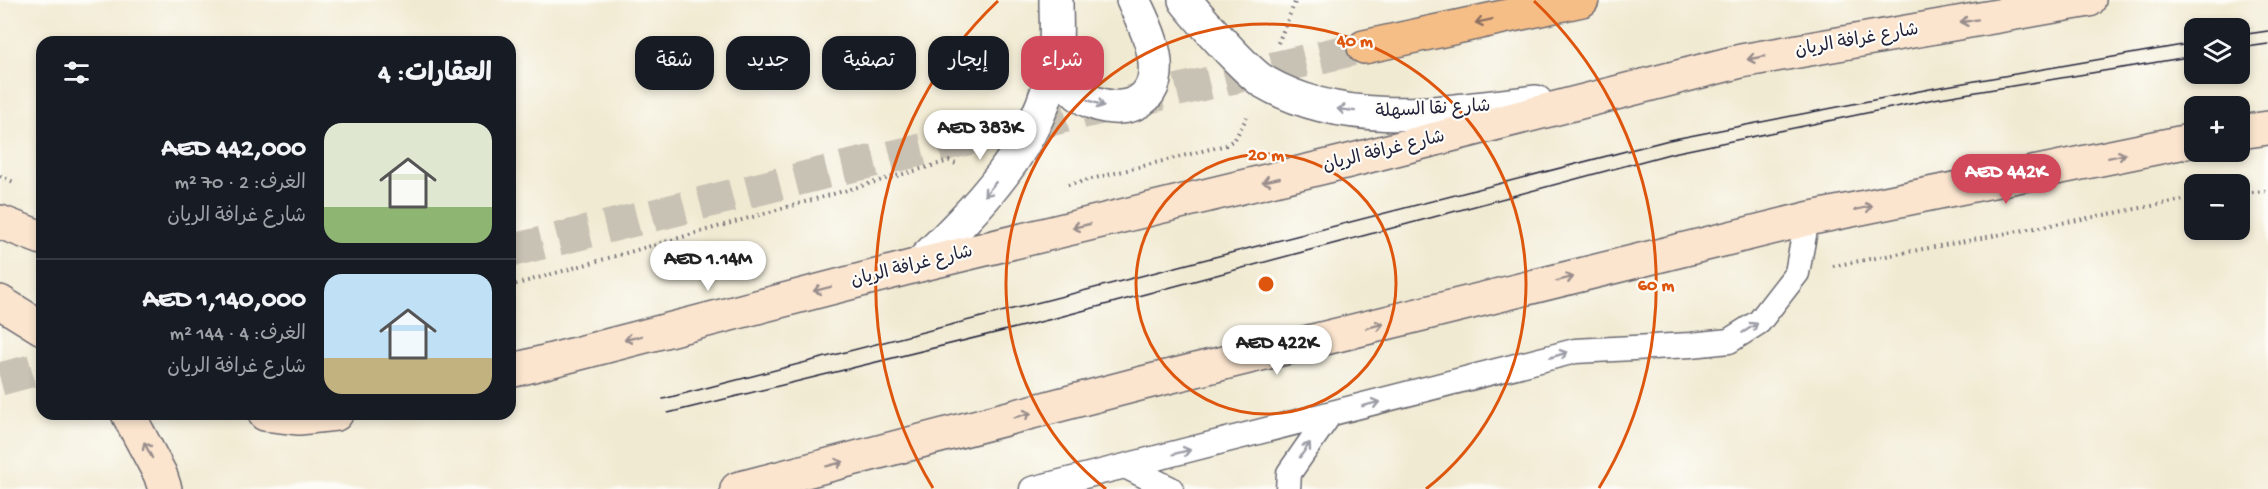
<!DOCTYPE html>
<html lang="ar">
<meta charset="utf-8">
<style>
body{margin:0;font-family:"Gochi Hand","Playpen Sans Arabic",sans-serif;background:#242831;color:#f1f3f6;direction:rtl;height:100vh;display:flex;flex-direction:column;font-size:22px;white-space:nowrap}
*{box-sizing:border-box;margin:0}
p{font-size:20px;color:#9ea1a6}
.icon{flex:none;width:33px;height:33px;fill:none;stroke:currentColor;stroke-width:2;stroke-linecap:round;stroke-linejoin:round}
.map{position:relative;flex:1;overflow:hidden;direction:ltr}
.side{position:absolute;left:36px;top:36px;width:480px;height:384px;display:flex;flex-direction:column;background:#171b24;border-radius:18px;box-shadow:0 3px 9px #0003;direction:rtl}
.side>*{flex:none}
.top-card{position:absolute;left:534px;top:36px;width:570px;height:54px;direction:rtl;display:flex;gap:12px}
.controls{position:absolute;left:2184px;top:18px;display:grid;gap:12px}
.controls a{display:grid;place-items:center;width:66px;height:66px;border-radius:12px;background:#171b24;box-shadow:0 3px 9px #0003;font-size:30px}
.price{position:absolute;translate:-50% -51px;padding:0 14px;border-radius:21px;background:#fff;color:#222;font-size:20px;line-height:39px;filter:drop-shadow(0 2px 3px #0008)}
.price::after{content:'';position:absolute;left:50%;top:36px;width:18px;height:14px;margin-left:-9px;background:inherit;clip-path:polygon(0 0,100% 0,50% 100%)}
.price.current{background:#d1495b;color:#fff}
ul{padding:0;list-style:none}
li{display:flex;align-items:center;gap:18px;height:150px;padding:0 24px}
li+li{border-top:2px solid #363941}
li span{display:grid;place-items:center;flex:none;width:168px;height:120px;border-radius:18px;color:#555}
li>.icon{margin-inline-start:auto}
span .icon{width:72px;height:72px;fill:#fffc;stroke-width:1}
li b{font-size:26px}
h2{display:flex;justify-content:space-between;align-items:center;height:72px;padding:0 24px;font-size:26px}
.tag{padding:0 21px;border-radius:18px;background:#171b24;box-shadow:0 3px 9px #0003;font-size:21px;line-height:54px}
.tag.current{background:#d1495b;color:#fff}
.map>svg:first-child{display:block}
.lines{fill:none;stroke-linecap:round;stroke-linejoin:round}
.primary-tunnel{stroke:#c8c2b4;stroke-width:33;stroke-dasharray:33 16;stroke-linecap:butt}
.service-casing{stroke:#6a6870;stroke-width:27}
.tertiary-casing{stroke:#6a6870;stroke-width:36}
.secondary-casing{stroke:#6a6870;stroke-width:36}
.primary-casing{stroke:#6a6870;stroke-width:36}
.path{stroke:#6a6870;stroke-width:4;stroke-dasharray:1.5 4.5;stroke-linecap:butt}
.service{stroke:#fff;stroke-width:24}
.tertiary{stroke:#fff;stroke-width:33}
.secondary{stroke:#fbe5cf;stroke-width:33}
.primary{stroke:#f6be87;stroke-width:33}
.tram{stroke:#22223b;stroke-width:1.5}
.oneway{stroke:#8c7061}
.oneway2{stroke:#998d8c}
.oneway3{stroke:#9c9ca7}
.ring{fill:none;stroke:#de560e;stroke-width:3}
.labels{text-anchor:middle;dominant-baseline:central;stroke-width:4.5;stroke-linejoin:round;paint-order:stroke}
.street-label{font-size:18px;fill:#22223b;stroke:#fdfcf7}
.centre{fill:#de560e;stroke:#fdfcf7;stroke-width:3}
.ring-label{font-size:18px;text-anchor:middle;font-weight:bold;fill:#de560e;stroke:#fdfcf7;stroke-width:4.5;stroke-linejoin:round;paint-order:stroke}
</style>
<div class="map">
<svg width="2268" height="489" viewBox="0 0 2268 489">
<rect width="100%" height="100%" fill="#fdfcf7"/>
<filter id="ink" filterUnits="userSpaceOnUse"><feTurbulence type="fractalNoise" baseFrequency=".0167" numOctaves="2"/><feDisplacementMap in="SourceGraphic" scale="12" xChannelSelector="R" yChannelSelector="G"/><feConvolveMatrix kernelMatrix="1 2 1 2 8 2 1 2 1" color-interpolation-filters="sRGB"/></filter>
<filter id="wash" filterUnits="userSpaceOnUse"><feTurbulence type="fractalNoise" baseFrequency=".008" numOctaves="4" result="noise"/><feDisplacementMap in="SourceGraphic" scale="24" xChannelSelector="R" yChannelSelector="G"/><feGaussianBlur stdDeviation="1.35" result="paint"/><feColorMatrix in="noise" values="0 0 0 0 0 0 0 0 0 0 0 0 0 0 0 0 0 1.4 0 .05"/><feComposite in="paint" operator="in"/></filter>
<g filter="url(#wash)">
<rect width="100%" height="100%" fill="#f1ead2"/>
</g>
<g filter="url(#ink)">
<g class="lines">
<!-- primary-tunnel -->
<path class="primary-tunnel" d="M510,251L843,168L1364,47
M0,379L42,368"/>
<!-- service casing -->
<g class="service-casing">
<path id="service" d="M1125,466L1575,351L1691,345L1729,341L1759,322L1797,273L1807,219
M1032,489L1125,466L1171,489
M1288,489L1289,473L1330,414"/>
</g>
<!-- tertiary casing -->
<g class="tertiary-casing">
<path id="tertiary" d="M1185,0C1199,18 1247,72 1264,82C1346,130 1447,112 1536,102
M1055,64C1061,72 1066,83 1074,90C1095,112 1145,117 1154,80C1160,54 1144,23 1133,0
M919,265C976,209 1039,147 1054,65C1058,45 1056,20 1056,0"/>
</g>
<!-- secondary casing -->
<g class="secondary-casing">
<path id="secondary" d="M2240,132L2268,128
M0,222L42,238
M0,302L42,328
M510,371L919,265L1349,161L1741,61L2089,0
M128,414L160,474L165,489
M265,414L299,418L336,414
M737,489L1143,383L1807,219L2194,140"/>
</g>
<!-- primary casing -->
<g class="primary-casing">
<path id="primary" d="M1364,47L1582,0"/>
</g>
<!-- path -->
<path class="path" d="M1278,43L1296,0
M0,176L16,183
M1068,185L1226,145L1235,139L1247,117
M2240,193L2268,191
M1833,266L2194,198
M510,286L949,161L959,165"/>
<!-- service -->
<use href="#service" class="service"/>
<!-- tertiary -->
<use href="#tertiary" class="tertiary"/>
<!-- secondary -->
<use href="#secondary" class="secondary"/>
<!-- primary -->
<use href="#primary" class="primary"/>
<!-- tram -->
<path class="tram" d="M2240,35L2268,31
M2240,48L2268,44
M663,399L1669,140L1935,88L2194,43
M668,413L1052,319L1673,153L1934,99L2194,56"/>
</g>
<!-- one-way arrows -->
<defs><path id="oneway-shaft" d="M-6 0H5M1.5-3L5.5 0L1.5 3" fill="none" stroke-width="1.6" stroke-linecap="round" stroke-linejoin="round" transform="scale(1.5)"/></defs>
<use class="oneway" href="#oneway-shaft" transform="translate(1484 21) rotate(168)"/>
<g class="oneway2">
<use href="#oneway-shaft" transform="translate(1969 21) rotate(170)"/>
<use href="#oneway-shaft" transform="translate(1756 58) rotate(170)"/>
<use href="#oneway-shaft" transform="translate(2117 156) rotate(-12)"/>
<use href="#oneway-shaft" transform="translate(1271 180) rotate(167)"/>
<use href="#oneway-shaft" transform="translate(1864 208) rotate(-12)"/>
<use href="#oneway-shaft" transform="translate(1081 226) rotate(167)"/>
<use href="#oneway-shaft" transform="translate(1565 279) rotate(-14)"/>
<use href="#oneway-shaft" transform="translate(822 289) rotate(166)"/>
<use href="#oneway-shaft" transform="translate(1375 326) rotate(-14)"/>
<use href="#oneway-shaft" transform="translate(633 338) rotate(166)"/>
<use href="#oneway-shaft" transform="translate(1023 415) rotate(-15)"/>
<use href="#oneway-shaft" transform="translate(148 450) rotate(-117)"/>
<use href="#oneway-shaft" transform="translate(835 464) rotate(-15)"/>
</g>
<g class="oneway3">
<use href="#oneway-shaft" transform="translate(1096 103) rotate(20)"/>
<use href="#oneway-shaft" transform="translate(1346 110) rotate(-173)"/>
<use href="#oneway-shaft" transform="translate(990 189) rotate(130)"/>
<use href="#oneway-shaft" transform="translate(1750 328) rotate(-32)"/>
<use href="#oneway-shaft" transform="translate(1559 355) rotate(-16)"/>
<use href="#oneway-shaft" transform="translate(1371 404) rotate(-14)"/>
<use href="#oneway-shaft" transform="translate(1305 450) rotate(-55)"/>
<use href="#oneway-shaft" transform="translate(1182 452) rotate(-14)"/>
</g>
</g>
<!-- distance rings -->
<g class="ring">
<circle cx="1266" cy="284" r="130"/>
<path d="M1106 489A260 260 0 1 1 1426 489"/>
<path d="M933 488A390 390 0 0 1 998 1M1534 1A390 390 0 0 1 1599 488"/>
</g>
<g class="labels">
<!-- street labels -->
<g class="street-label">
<text transform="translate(1857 41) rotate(-10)">شارع غرافة الريان</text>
<text transform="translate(1433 110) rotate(-3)">شارع نقا السهلة</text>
<text transform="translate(1384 152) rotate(-14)">شارع غرافة الريان</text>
<text transform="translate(912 267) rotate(-14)">شارع غرافة الريان</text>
</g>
</g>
<circle cx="1266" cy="284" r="9" class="centre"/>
<g class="ring-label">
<text x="1355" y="46">40 m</text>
<text x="1266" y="160">20 m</text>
<text x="1656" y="290">60 m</text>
</g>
</svg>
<div class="controls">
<a><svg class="icon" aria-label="layers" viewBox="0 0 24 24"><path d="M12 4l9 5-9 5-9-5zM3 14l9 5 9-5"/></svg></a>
<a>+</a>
<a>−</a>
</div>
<b class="price" style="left:980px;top:161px">AED 383K</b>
<b class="price current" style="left:2006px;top:205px">AED 442K</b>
<b class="price" style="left:708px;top:292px">AED 1.14M</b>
<b class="price" style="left:1277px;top:376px">AED 422K</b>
<div class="top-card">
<a class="tag current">شراء</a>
<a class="tag">إيجار</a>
<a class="tag">تصفية</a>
<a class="tag">جديد</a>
<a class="tag">شقة</a>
</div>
<section class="side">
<h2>العقارات: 4<svg class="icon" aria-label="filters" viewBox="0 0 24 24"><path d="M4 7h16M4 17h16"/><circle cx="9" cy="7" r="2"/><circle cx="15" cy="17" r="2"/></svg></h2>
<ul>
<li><span style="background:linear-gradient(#dfe7d0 70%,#8fb573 0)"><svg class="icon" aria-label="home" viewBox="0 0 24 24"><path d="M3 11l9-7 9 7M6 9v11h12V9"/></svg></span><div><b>AED 442,000</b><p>الغرف: 2 · 70 m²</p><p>شارع غرافة الريان</p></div></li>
<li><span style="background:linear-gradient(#bfe0f5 70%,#c2b280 0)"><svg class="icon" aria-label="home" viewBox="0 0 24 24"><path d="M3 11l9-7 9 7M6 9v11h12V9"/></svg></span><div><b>AED 1,140,000</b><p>الغرف: 4 · 144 m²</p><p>شارع غرافة الريان</p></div></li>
</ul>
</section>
</div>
